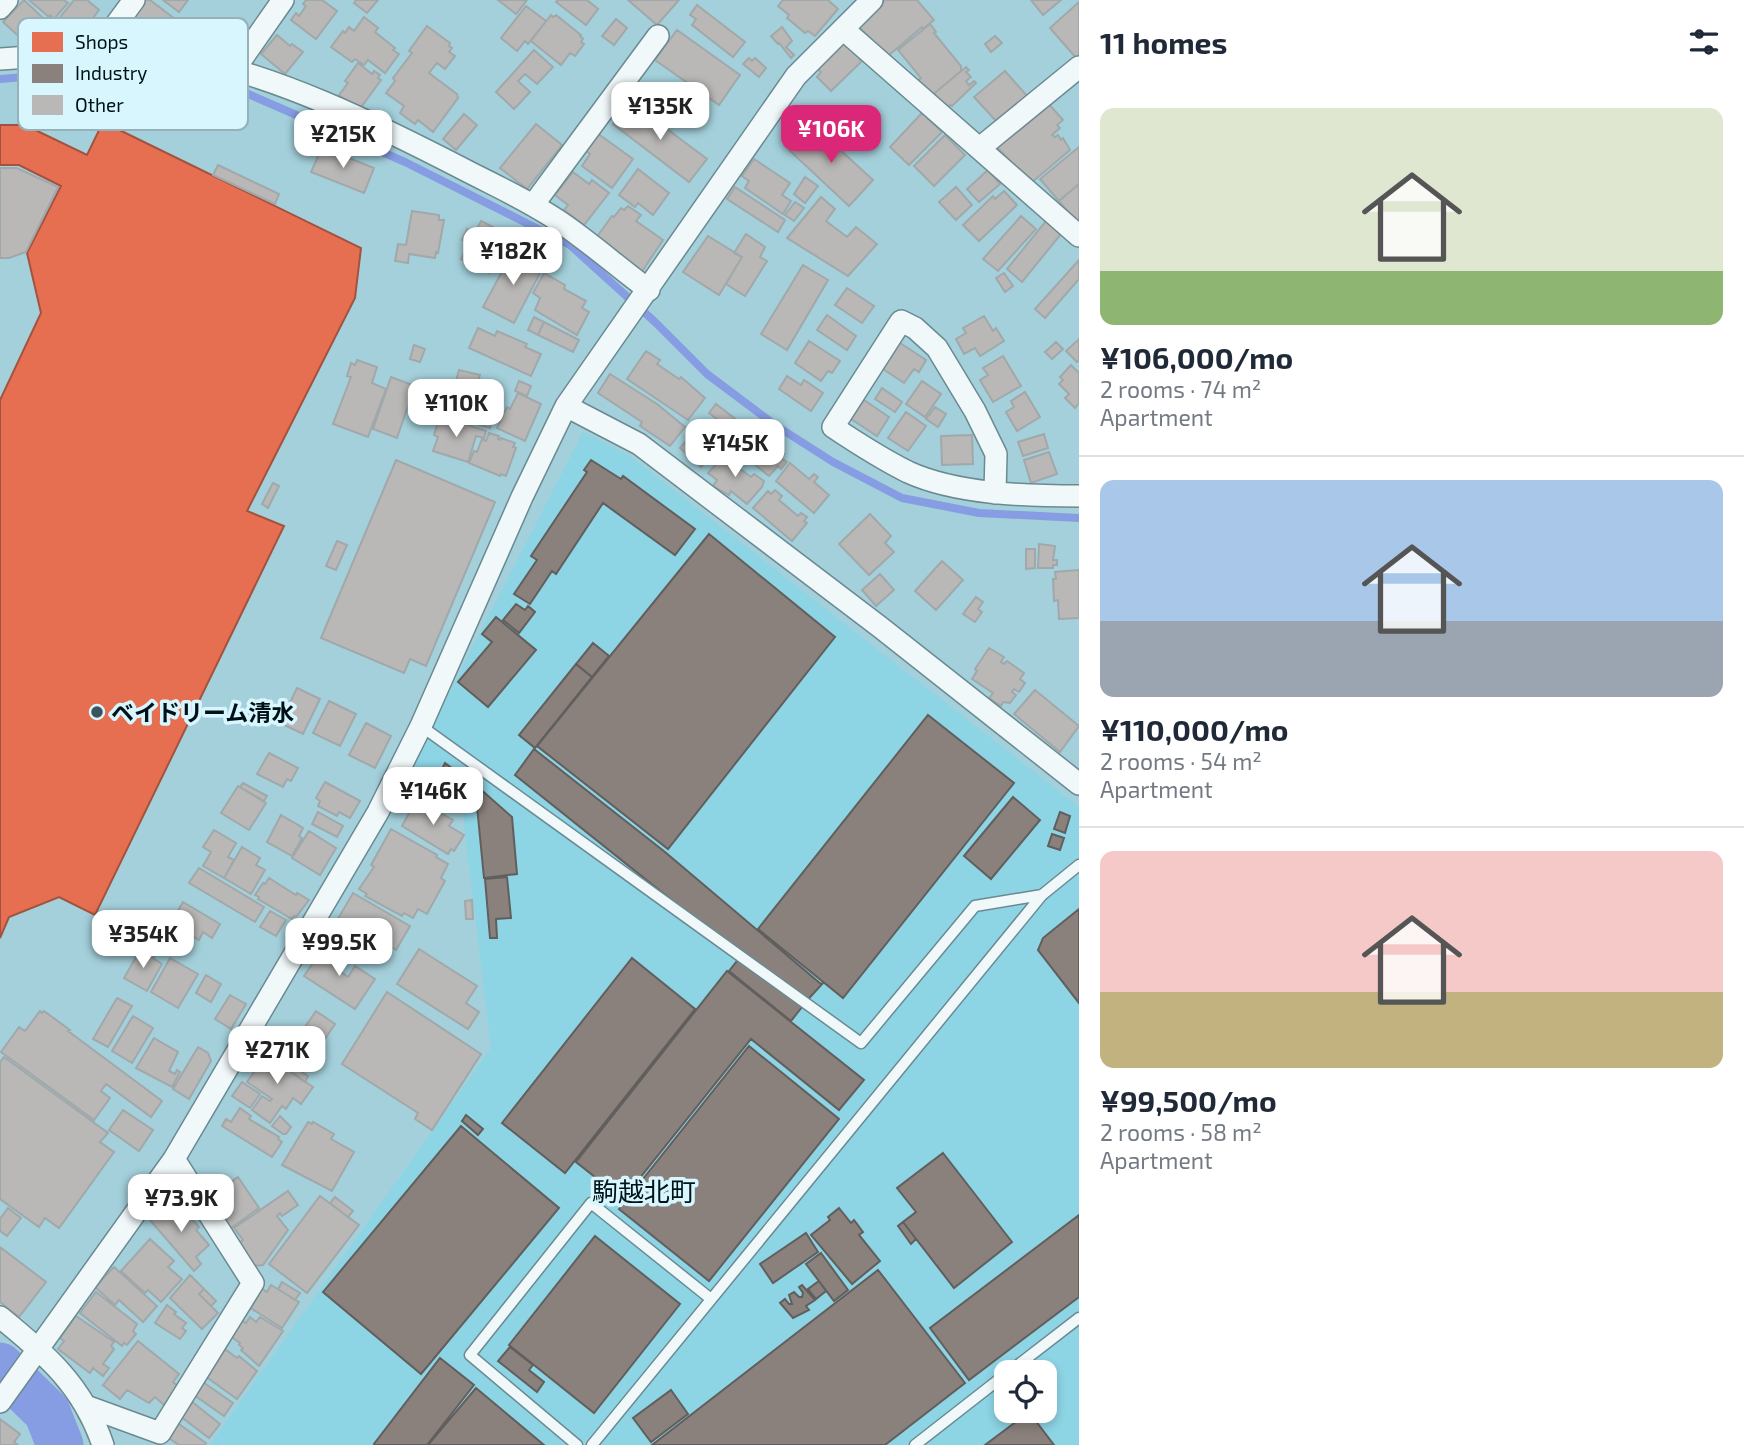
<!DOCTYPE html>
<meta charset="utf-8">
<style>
body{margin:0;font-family:"Exo 2","Noto Sans JP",sans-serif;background:#f2f2f3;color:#1f2937;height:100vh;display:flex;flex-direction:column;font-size:26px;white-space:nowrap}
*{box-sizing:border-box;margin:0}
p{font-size:23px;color:#747a83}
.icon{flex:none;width:38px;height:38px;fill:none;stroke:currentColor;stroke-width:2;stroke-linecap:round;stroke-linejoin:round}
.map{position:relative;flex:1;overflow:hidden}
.details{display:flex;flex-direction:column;background:#fff;width:665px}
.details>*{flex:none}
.buttons{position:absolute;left:994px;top:1360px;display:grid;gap:14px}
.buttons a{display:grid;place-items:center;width:63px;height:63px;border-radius:14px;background:#fff;box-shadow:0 4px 10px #0003;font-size:35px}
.price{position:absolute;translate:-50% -60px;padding:0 16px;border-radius:14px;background:#fff;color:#222;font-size:23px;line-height:46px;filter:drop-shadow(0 2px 4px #0008)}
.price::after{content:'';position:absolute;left:50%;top:42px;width:21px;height:16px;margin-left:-10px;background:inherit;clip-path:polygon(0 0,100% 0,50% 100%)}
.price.on{background:#db2777;color:#fff}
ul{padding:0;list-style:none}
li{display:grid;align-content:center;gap:14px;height:371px;padding:0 21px}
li+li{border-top:2px solid #e0e1e3}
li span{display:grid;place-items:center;height:217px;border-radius:14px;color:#555}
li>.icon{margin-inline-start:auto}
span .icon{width:126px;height:126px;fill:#fffc;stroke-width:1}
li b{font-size:30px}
h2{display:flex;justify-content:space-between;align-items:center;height:84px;padding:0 21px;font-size:30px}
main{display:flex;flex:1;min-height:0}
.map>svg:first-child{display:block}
.built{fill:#8dd4e5;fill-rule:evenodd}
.shops{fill:#e76f51;stroke:#a25340;stroke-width:2}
.industry{fill:#8a817c;stroke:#615f5e;stroke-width:2}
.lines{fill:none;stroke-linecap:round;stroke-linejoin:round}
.stream{stroke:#869ce3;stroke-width:8}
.river{stroke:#869ce3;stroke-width:47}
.building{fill:#bab8b7;stroke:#a0a8aa;stroke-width:2}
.lane-casing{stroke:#6a8a92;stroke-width:13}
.street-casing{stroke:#6a8a92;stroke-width:24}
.lane{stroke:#f1f8fa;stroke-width:10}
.street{stroke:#f1f8fa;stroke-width:21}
.poi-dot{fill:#39545c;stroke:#d7f6fe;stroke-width:2.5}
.labels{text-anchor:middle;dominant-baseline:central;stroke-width:7;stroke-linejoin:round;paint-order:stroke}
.poi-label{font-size:23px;font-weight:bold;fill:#001117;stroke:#d7f6fe;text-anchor:start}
.quarter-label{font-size:26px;fill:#001117;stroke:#d7f6fe}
.key{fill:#d7f6fe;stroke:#96b1b9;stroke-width:2}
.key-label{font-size:19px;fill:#001117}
</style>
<main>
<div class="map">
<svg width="1079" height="1445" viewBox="0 0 1079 1445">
<rect width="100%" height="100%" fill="#a4d0db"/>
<!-- built -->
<path class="built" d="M583,432L630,456L1079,807V1445H210L491,1048L461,799L410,769ZM1006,1372H1045V1410H1006Z"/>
<!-- shops -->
<path class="shops" d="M103,122L361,248L355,298L247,511L284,526L95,915L59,897L9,917L0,938V400L41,313L27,253L61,186L19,165H0V125H25L87,155Z"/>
<!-- industry -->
<path class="industry" d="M591,460L621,479L623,476L695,529L675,555L603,503L556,574L552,571L530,604L514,594L537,560L531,556L587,472L584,470Z
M709,534L835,637L668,849L537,746Z
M516,604L525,610L528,606L535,612L519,633L503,620Z
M496,617L536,650L488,707L458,682L492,642L482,634Z
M593,643L609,656L592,677L576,664Z
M576,664L592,677L535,748L519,735Z
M928,715L1014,783L843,998L758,929Z
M534,749L665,852L821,984L823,983L803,1005L515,775Z
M445,763L478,787L512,817L517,874L484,878L476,796L438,777Z
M1013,797L1040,820L991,879L964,856Z
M1060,812L1070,816L1065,833L1054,829Z
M1052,834L1064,838L1060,850L1048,846Z
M507,877L511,918L496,919L497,938H490L485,879Z
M1079,909V1003L1038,950L1043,938Z
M741,956L802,1007L791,1021L729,971Z
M632,958L695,1009L565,1173L502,1123Z
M727,971L864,1080L839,1110L751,1039L623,1199L576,1162Z
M749,1046L839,1119L709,1281L619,1209Z
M466,1115L483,1129L478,1135L462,1121Z
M461,1126L559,1208L421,1374L323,1292Z
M943,1153L1012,1242L954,1288L903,1222L916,1212L897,1188Z
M839,1208L851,1223L854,1220L863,1232L859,1235L880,1261L852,1284L811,1235L830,1220L828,1217Z
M1079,1215V1297L969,1380L930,1328Z
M903,1222L916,1239L911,1244L898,1226Z
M806,1233L818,1252L773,1283L760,1264Z
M595,1236L680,1304L594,1413L509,1345Z
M821,1253L848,1290L834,1301L806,1264Z
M878,1270L965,1383L885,1445H652Z
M819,1281L826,1291L816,1299L808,1289Z
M802,1285L815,1300L806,1306L809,1310L793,1318L780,1303L785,1299L789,1304H792L789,1295L794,1292L799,1297H802L803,1293L799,1287Z
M510,1347L533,1365L529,1370L544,1382L537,1392L498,1361Z
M440,1358L474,1385L427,1445H375L374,1444Z
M476,1388L544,1445H428Z
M671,1390L688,1414L651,1442L633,1418Z
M1029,1412L1054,1445H985Z"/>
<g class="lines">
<!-- stream -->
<path class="stream" d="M0,79L87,72L156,75L218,81L405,162L570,245L655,322L707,374L775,425L833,462L902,498L979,513L1079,518"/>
<!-- river -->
<path class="river" d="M0,1366L47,1412L60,1445"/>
</g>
<!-- building -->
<path class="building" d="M24,0L46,21L43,24L48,29L37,41L25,42L3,22Z
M29,0H64L68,3L54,19L50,15L49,17Z
M74,0H87L99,10L93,18L97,21L85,36L81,33L77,38L59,40L48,32Z
M145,0H150L175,19L155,45L150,41L147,44L138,38L135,43L129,38L126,42L118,35Z
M163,0H188L179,12Z
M306,0H322L337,11L316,39L291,20L296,13L299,16L306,6L303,4Z
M356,0H378L367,13L354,3Z
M498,0H527L516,14Z
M558,0H587L598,9L586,25L556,2Z
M628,0H679L657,25Z
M783,0H828L838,9L815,36L808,31L805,33L787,18L789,15L778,6Z
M885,0H917L934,20L923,29L922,27L888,56L857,25Z
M1031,0H1061L1043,15Z
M1079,2V57L1077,59L1050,28Z
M697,5L745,42L733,57L692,25L696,19L690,15Z
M526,6L546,21L528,44L525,41L517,51L501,38Z
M551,15L553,17L556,15L581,35L580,36L583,39L581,42L584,44L575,56L570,53L561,65L531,41Z
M364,17L378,28L375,32L395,48L393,50L399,54L385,73L368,60L364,65L355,59L352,62L331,47L343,31L345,33L349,27L354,31Z
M616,19L627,28L614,45L602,36Z
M930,24L936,32L934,33L961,66V71L930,97L917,81L921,78L898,50Z
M427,26L450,43L449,46L452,48L449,52L455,56L445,69L437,63L429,73L457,94L458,98L433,132L418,120L415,124L400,113L404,106L386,93L395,81L393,78L412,53L409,51Z
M782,27L792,41L786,47L794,55L791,58L779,43L778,44L771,36Z
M677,30L740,75L719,105L655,60Z
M277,35L290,46L292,44L303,52L285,74L261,54Z
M995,36L1002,43L991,52L985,44Z
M844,43L862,61L831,91L817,77L821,72L818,69Z
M534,50L553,67L537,84L525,74L518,81L530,92L514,109L496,92Z
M749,58L752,61L755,58L766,68L759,77L743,64Z
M358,63L372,74L374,71L380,75L378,78L381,80L359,110L339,95L348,83L345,81Z
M966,67L969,70L966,72L971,77L966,81L969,85L974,81L976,83L952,106L950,105L943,110L930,97Z
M1005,71L1027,96L997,122L974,97Z
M631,102L707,159L689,182L613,124Z
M1047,102L1063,120L1057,125L1060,128L1052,135L1055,137L1058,135L1061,140L1063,138L1070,150L1031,183L996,146Z
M922,113L942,132L909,165L890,147Z
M464,114L477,125L456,150L443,139Z
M536,124L562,145L527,189L500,168Z
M812,124L873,180L849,206L789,150Z
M597,133L633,159L612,188L582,166L590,154L585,150Z
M945,135L965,155L934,186L914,166Z
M322,147L374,168L364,193L311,172Z
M1079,147V184L1059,201L1040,179Z
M754,159L790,183L782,195L791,201L783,214L745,188L749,181L742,176Z
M218,165L279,194L275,204L213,175Z
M0,168H17L58,187L26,252L9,258H0Z
M638,169L669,193L653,215L638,203L635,207L619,195Z
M988,170L1000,184L979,202L967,189Z
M573,172L589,184L592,180L609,193L584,225L564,210L568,205L555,195Z
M805,177L818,186L805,203L794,194Z
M1079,184V221L1077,223L1059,201Z
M735,187L785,220L778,232L727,199Z
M956,187L972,205L956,220L939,202Z
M1004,191L1017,205L979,241L963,225L993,196L995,199Z
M821,197L835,209L826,221L847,237L856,227L877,244L848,276L787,238Z
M795,202L804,208L794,221L785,215Z
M628,206L641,215L636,221L663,240L641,273L596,238L612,216L614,217L621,208L624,210Z
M412,211L439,215V220H444L438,253L436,252L435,258L409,254L408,263L395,261L398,244L406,245Z
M1021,216L1036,229L998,271L983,259Z
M481,221L509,235L489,273L461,259L469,243L462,240L467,229L475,232Z
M1046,221L1061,234L1022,282L1007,269Z
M746,234L765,247L760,257L767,261L745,296L726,284L742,257L734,253Z
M708,236L742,257L719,295L683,272Z
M528,252L537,257L532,267L541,271L514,323L483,307L512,253L524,259Z
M1079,260V279L1045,318L1035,309Z
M803,265L828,280L787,350L761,334Z
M544,273L565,285L564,289L586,301L582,308L589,312L577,335L535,310L540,298L533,293Z
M1004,273L1013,286L1005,292L996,278Z
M847,288L874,306L862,323L835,305Z
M827,315L856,336L847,350L817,330Z
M984,316L993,331L996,328L1004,341L980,356L975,348L964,354L956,339L966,333L963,328Z
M534,317L544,322L538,335L528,330Z
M544,322L579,340L573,352L538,335Z
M478,328L495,336L497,331L527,344L525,347L541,354L531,376L469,348Z
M1079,339V361L1077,362L1066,351Z
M809,341L840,361L832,373L828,371L821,381L795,363Z
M897,341L926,360L919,372L914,369L904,383L880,367Z
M1056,342L1063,349L1052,359L1045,352Z
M414,345L425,349L420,362L410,359Z
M646,351L660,360L657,364L679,379L681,377L705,398L688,420L627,379Z
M1003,356L1021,386L993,402L980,380L988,375L983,368Z
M357,360L377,367L372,383L386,389L368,437L333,424L351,377L347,376L351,363L355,365Z
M1071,365L1079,373V403L1075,408L1065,398L1069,394L1059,384L1063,380L1060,377Z
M459,370L480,375L476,387L456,381Z
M610,374L657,404L685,427L670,446L640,426L642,422L598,393Z
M787,376L801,385L804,380L823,393L811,411L779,389Z
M391,377L415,386L397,438L373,429Z
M519,381L531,386L527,396L515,391Z
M922,381L941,394L925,417L906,404Z
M882,388L902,402L895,412L875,399Z
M476,390L499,396L490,428L468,422Z
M1025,392L1040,417L1017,431L1006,412L1014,407L1011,401Z
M518,393L541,404L525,441L497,428L507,407L510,409Z
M864,400L889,417L877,436L851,419Z
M716,404L738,421L731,430L709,413Z
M935,407L946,414L938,427L926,419Z
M906,412L926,426L908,451L888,438Z
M440,416L486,431L484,438L476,436L468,462L433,451L438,437L434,435Z
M740,423L745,426L731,444L726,440Z
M702,424L723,443L701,467L680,448Z
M744,428L775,453L778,449L784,454L781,458L787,462L781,469L778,466L769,476L730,445Z
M489,433L499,436L498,439L500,440L501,438L515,443L513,447L516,448L506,476L501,474L500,476L469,463L474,451L477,452L482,439L486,441Z
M1044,434L1048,448L1023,456L1018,442Z
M972,435L973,464L942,465L941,436Z
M728,451L737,458L732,463L751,477L754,474L764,481L762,487L747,504L731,491L729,495L713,486L717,480L708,473Z
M1049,452L1057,474L1031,483L1024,460Z
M396,460L495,502L426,666L410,659L404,673L321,638Z
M790,463L809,479L814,474L818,477L814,482L829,495L814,513L776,481Z
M273,483L279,486L268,508L262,504Z
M775,490L782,496L779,500L798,516L801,513L807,517L804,521L807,523L792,541L753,508L768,491L771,494Z
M870,514L891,536L885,543L894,552L869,575L839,544Z
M337,541L347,545L336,570L326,566Z
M1039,544L1055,546L1053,560H1057V565H1053V568H1038Z
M1026,549H1035V568L1026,569Z
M942,561L963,580L936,610L915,591Z
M1079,570V618L1059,619L1058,600L1054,601L1053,579H1056L1055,572Z
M880,574L894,590L876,606L862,590Z
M976,597L983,602L978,609L982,612L975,622L963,614Z
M989,648L1004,657L1001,662L1004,664L1007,661L1024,673L1020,679L1025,683L1019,692L1014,689L1012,692L1016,695L1010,703L1003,702L1001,706L989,698L993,693L972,679L977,671L975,669Z
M297,688L320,699L303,734L280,723Z
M1035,690L1079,726L1060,752L1014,714Z
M329,701L356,714L340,746L313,733Z
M366,723L391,736L375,768L349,755Z
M269,753L298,768L291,781L287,779L283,787L257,774Z
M325,782L360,801L350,818L339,812L337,816L318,806L320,801L316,798Z
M243,783L267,796L264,801L240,787Z
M238,786L266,803L249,830L221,813Z
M417,799L453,820L449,826L464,835L454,851L451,849L448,854L402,826Z
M318,812L343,826L337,837L312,824Z
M281,815L303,828L299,836L302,838L292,856L267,842Z
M391,829L437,855L436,857L448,864L441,878L445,881L427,914L418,909L413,918L404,913L402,916L365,896L367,894L359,889L374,867L371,865Z
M214,830L236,843L228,857L234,860L224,878L203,866L211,852L203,847Z
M309,831L336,848L320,875L292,858Z
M242,847L260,858L256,865L265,870L251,894L224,878Z
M199,868L264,907L255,922L189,883Z
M269,878L296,895L297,893L309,900L296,917L294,916L292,919L258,899L259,897L255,895L263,883L265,884Z
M353,893L410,926L396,950L373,937L370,942L346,928L341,934L332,929Z
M472,900L473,919H466L465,901Z
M183,902L220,924L212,938L203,932L199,940L171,923Z
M270,911L286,920L276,936L260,927Z
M328,946L341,955L333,966L348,977L355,966L375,979L355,1009L304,976L324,947L327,948Z
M141,948L155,955L153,958L162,964L147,991L124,978Z
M419,949L477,986L466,1003L479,1012L468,1029L397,984Z
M170,958L198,974L178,1008L151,992Z
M206,975L221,984L211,1002L196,993Z
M387,992L481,1054L432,1130L415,1119L418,1113L342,1064Z
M230,995L246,1004L231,1029L215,1019Z
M117,998L132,1006L108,1047L93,1039Z
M40,1011L42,1013L44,1011L70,1030L68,1031L162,1101L151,1117L106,1084L101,1091L110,1098L94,1120L1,1052L19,1027L25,1031Z
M316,1011L335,1024L323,1042L303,1030Z
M133,1016L153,1028L132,1063L112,1051Z
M154,1038L178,1052L169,1071L175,1074L177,1070L180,1072L172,1087L136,1068Z
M198,1047L208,1053L211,1061L189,1099L173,1089Z
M271,1047L286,1058L281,1065L313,1087L301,1104L293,1098L286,1109L282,1106L270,1123L252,1110L262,1096L270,1101L272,1099L247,1082Z
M4,1057L108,1133L100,1142L114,1152L59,1228L45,1218L39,1227L0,1199V1062Z
M284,1060L308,1076L305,1082L281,1065Z
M242,1082L260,1094L250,1108L232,1096Z
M240,1108L251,1116L249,1119L279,1137L278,1139L282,1142L272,1157L222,1126L226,1119L231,1122Z
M123,1110L153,1130L139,1151L109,1130Z
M280,1116L291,1127L286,1134H283L272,1126Z
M308,1122L312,1124L313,1122L334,1134L331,1139L354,1152L332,1191L282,1165Z
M238,1177L259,1208L231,1228L220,1212L230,1204L220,1190Z
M288,1191L298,1205L282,1216L280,1213L277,1216L288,1230L263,1265L254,1266L239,1243L243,1240L234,1228Z
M320,1196L359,1225L307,1293L269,1264Z
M335,1197L353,1211L348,1217L330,1203Z
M171,1202L186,1218L189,1216L199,1227L196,1230L209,1245L196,1257L201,1264L194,1271L150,1220Z
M8,1208L21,1218L7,1236L0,1231V1219Z
M150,1239L174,1261L168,1267L182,1279L161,1302L148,1290L145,1293L121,1271Z
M0,1247L46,1282L19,1317L0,1302Z
M114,1267L157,1306L143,1322L119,1300L115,1305L95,1287Z
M190,1275L204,1289L199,1294L218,1313L202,1329L170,1298Z
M282,1282L300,1293L295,1300L278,1289Z
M271,1285L299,1302L282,1328L249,1307L261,1288L267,1292Z
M204,1289L216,1301L211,1306L199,1294Z
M96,1292L137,1324L133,1331L136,1334L127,1345L124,1343L122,1346L80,1313Z
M167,1305L176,1312L174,1314L186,1323L182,1328L186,1331L180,1339L155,1323Z
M76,1316L114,1342L111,1346L114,1349L103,1364L109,1368L103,1376L93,1368L90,1373L58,1349L64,1341L60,1338Z
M250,1317L256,1322L260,1317L283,1331L259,1366L241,1350L243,1348L239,1345L240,1343L229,1335L240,1319L246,1323Z
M138,1341L179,1374L173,1382L179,1387L164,1405L155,1397L149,1403L127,1390L120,1399L103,1385Z
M225,1349L237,1358L239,1356L257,1371L237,1399L205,1376Z
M203,1382L233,1403L224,1416L194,1395Z
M191,1401L220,1424L209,1438L180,1416Z
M0,1419L20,1434L14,1442L18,1445H0Z
M176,1422L206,1443L205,1445H179L166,1436Z"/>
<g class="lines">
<!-- lane casing -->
<g class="lane-casing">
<path id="lane" d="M421,726L861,1043L975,906L1042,895
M1009,1372L1079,1318
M577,1445L470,1355L591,1203L711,1299
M592,1445L1042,895L1079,865
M915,1445L1006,1374"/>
</g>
<!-- street casing -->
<g class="street-casing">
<path id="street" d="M0,8L7,0
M843,29L1079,236
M95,53L134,0
M0,59C58,56 118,47 175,56C274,73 378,125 467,171C498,187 531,202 560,222C591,243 619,268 649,290
M234,70L283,0
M981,147L1079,67
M533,205L658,36
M566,406L639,444L880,627L1079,784
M995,493L996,454L975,411L937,348L915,328L901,321L833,427C857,443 882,459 908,472C956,494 1026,496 1079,496
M0,1317C47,1355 83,1386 103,1445
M0,1402L174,1159L378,812L421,726L522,497L566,406L796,76L872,0
M86,1406L160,1433L253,1283L174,1159"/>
</g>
<!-- lane -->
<use href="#lane" class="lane"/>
<!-- street -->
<use href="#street" class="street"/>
</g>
<!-- markers -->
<circle class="poi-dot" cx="97" cy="712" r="7"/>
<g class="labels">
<!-- poi labels -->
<g class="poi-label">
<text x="111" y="712">ベイドリーム清水</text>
</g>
<!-- quarter labels -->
<g class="quarter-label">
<text x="644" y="1190">駒越北町</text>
</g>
</g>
<!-- legend -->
<rect x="18" y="18" width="230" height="112" rx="10" class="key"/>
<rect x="32" y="32" width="31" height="20" fill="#e76f51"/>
<rect x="32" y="64" width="31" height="19" fill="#8a817c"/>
<rect x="32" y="95" width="31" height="20" fill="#bab8b7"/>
<g class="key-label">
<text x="75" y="49">Shops</text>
<text x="75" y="80">Industry</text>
<text x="75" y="112">Other</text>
</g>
</svg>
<div class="buttons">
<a><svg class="icon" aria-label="locate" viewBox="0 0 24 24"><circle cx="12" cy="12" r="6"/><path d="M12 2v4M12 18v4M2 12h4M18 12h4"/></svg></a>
</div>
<b class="price" style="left:660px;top:142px">¥135K</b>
<b class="price on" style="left:831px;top:165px">¥106K</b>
<b class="price" style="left:343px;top:170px">¥215K</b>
<b class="price" style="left:513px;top:287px">¥182K</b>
<b class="price" style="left:456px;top:439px">¥110K</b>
<b class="price" style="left:735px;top:479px">¥145K</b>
<b class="price" style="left:433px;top:827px">¥146K</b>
<b class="price" style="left:143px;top:970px">¥354K</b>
<b class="price" style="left:339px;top:978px">¥99.5K</b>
<b class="price" style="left:277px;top:1086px">¥271K</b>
<b class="price" style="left:181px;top:1234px">¥73.9K</b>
</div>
<section class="details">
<h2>11 homes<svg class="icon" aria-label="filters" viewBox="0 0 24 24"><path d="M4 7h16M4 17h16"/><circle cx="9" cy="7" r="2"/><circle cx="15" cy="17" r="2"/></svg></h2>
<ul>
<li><span style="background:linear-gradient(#dfe7d0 75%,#8fb573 0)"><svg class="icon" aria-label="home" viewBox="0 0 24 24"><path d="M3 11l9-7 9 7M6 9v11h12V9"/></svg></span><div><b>¥106,000/mo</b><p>2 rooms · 74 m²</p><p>Apartment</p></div></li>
<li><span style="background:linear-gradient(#a9c7e8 65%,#9aa5b1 0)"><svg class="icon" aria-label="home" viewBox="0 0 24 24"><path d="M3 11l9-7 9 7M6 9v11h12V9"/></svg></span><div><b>¥110,000/mo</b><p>2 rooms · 54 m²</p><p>Apartment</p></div></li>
<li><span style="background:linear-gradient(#f6c9c9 65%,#c2b280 0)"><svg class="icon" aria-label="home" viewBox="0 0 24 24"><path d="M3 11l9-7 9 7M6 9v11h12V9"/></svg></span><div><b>¥99,500/mo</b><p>2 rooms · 58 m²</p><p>Apartment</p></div></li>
</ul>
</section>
</main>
